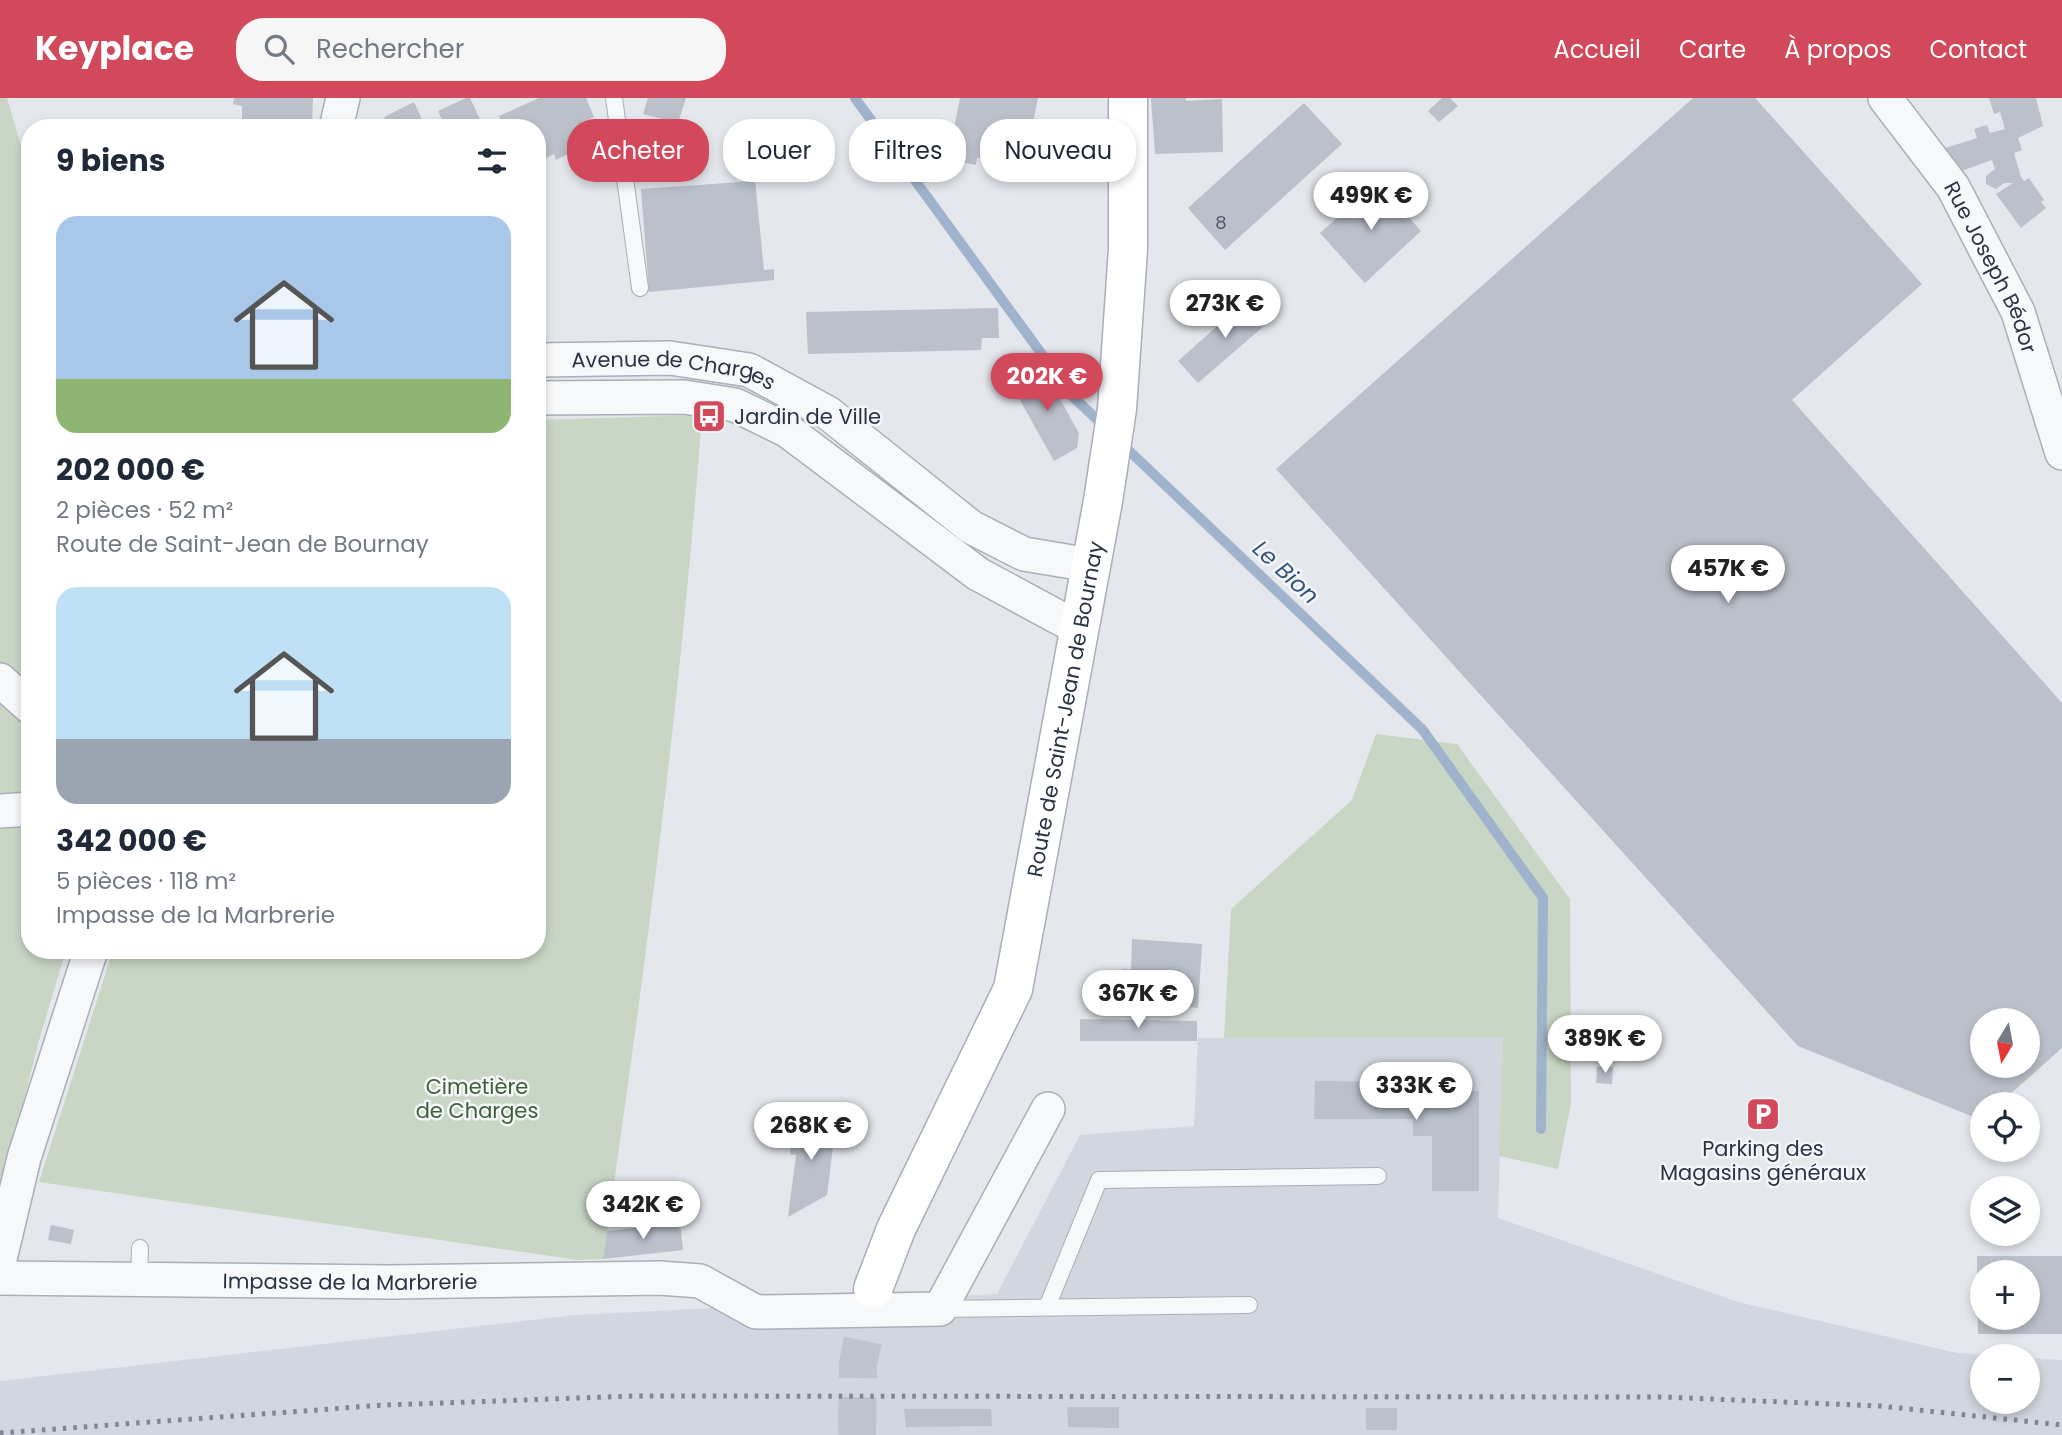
<!DOCTYPE html>
<html lang="fr">
<meta charset="utf-8">
<style>
body{margin:0;font-family:Poppins,sans-serif;background:#f6f6f7;color:#1f2937;height:100vh;display:flex;flex-direction:column;font-size:26px;white-space:nowrap}
*{box-sizing:border-box;margin:0}
p{font-size:23px;color:#747a83}
.icon{flex:none;width:38px;height:38px;fill:none;stroke:currentColor;stroke-width:2;stroke-linecap:round;stroke-linejoin:round}
.map{position:relative;flex:1;overflow:hidden}
.details{position:absolute;left:21px;top:21px;width:525px;height:840px;display:flex;flex-direction:column;background:#fff;border-radius:28px;box-shadow:0 4px 10px #0003}
.details>*{flex:none}
.top-card{position:absolute;left:567px;top:21px;width:665px;height:63px;display:flex;gap:14px}
.needle{width:46px;rotate:190deg}
.fabs{position:absolute;left:1970px;top:910px;display:grid;gap:14px}
.fabs a{display:grid;place-items:center;width:70px;height:70px;border-radius:50%;background:#fff;box-shadow:0 4px 10px #0003;font-size:35px}
.price{position:absolute;translate:-50% -60px;padding:0 16px;border-radius:24px;background:#fff;color:#222;font-size:23px;line-height:46px;filter:drop-shadow(0 2px 4px #0008)}
.price::after{content:'';position:absolute;left:50%;top:42px;width:21px;height:16px;margin-left:-10px;background:inherit;clip-path:polygon(0 0,100% 0,50% 100%)}
.price.selected{background:#d1495b;color:#fff}
ul{padding:0;list-style:none}
li{display:grid;align-content:center;gap:14px;height:371px;padding:0 35px}
li span{display:grid;place-items:center;height:217px;border-radius:21px;color:#555}
li>.icon{margin-inline-start:auto}
span .icon{width:126px;height:126px;fill:#fffc;stroke-width:1}
li b{font-size:30px}
h2{display:flex;justify-content:space-between;align-items:center;height:84px;padding:0 35px;font-size:30px}
.chip{padding:0 24px;border-radius:28px;background:#fff;box-shadow:0 4px 10px #0003;font-size:24px;line-height:63px}
.chip.selected{background:#d1495b;color:#fff}
header{display:flex;align-items:center;gap:42px;box-sizing:border-box;height:98px;padding:0 35px;background:#d1495b;color:#fff}
header strong{font-size:33px}
nav{display:flex;gap:38px;margin-inline-start:auto;font-size:24px}
.search{width:490px;height:63px;background:#f6f6f7;display:flex;align-items:center;gap:18px;box-sizing:border-box;padding:0 24px;border-radius:28px;color:#747a83;font-size:26px}
.map>svg:first-child{display:block}
.built{fill:#d2d6de}
.green{fill:#c9d6c5}
.lines{fill:none;stroke-linecap:round;stroke-linejoin:round}
.stream{stroke:#9fb4cc;stroke-width:10}
.building{fill:#bbc0ca;fill-rule:evenodd}
.secondary-tunnel{stroke:#bfc3cb;stroke-width:38;stroke-dasharray:38 19;stroke-linecap:butt}
.service-casing{stroke:#a9aeb7;stroke-width:18}
.minor-casing{stroke:#a9aeb7;stroke-width:36}
.secondary-casing{stroke:#a9aeb7;stroke-width:41}
.service{stroke:#f7f8fa;stroke-width:16}
.minor{stroke:#f7f8fa;stroke-width:33}
.secondary{stroke:#fff;stroke-width:38}
.rail{stroke:#7d8696;stroke-width:5;stroke-dasharray:3.5 7;stroke-linecap:butt}
.labels{text-anchor:middle;dominant-baseline:central;stroke-width:5;stroke-linejoin:round;paint-order:stroke}
.number-label{font-size:18px;fill:#4f5766}
.street-label{font-size:21px;fill:#2b3445;stroke:#f4f6f9}
.poi-label{font-size:21px;fill:#2b3445;stroke:#f4f6f9;text-anchor:start}
.park-label{font-size:21px;fill:#3f6138;stroke:#f4f6f9}
.water-label{font-size:23px;font-style:italic;fill:#34527a;stroke:#f4f6f9}
</style>
<header>
<strong>Keyplace</strong>
<div class="search"><svg class="icon" aria-label="search" viewBox="0 0 24 24"><circle cx="10" cy="10" r="6"/><path d="M15 15l6 6"/></svg>Rechercher</div>
<nav><a>Accueil</a><a>Carte</a><a>À propos</a><a>Contact</a></nav>
</header>
<div class="map">
<svg width="2062" height="1337" viewBox="0 0 2062 1337">
<rect width="100%" height="100%" fill="#e4e7ec"/>
<!-- built -->
<path class="built" d="M1503,939L1498,1120L1738,1204L1957,1255L2002,1258H1983V1304H2028V1260L2062,1262V1337H0V1283L576,1217L997,1196L1080,1037L1194,1028L1198,940Z"/>
<!-- green -->
<path class="green" d="M0,0H7L30,78V698L0,719Z
M702,317C681,600 644,881 603,1161L578,1162L39,1084L113,852H537V322Z
M1376,636L1457,646L1570,801L1571,1005L1558,1071L1499,1058L1503,939L1224,940L1231,811L1352,702Z
M0,723H30V852H66L38,946L0,1096Z"/>
<g class="lines">
<!-- stream -->
<path class="stream" d="M855,0L1073,299L1104,328
M1122,346L1422,631L1543,800L1541,1031"/>
</g>
<!-- building -->
<path class="building" d="M234,0H313L312,24L242,21V8L233,6Z
M466,0H470L484,30H446L438,13Z
M539,0H586L594,19L582,24L591,45L556,62L554,56L537,64V30H505L499,18Z
M648,0H686L678,25L691,29L685,48L654,47L662,21L643,16Z
M960,0H1038L1024,69L977,60L976,67L965,65L966,58L949,55Z
M1151,0H1186V3L1222,1L1223,54L1155,56Z
M1442,0H1450L1458,8L1439,24L1428,13Z
M1693,0H1755L1922,186L1792,302L2062,605V950L1999,1006H1983L1981,1022L1798,948L1276,371ZM1983,922H2028V968H1983Z
M1989,0H2036L2043,28L2018,40L2022,52L2014,55L2021,79L2024,83L2029,80L2044,102L2041,104L2046,110L2021,130L1996,96L2013,85H2004L1996,91L1986,86V78L1995,71L1992,62L1956,75L1939,52L1977,40L1974,31L1987,27L1990,35L2005,31L2000,14L1994,16Z
M414,4L426,30H389L384,19Z
M1304,5L1342,46L1225,152L1188,110Z
M755,83L764,172L774,171V182L649,194L641,91Z
M1378,84L1421,133L1365,185L1320,135Z
M1251,198L1272,221L1198,285L1178,263Z
M998,210L999,240H982L981,252L808,256L806,214Z
M1042,269L1079,335L1077,350L1054,363L1011,286Z
M1132,841L1202,846L1198,910L1177,908L1178,895L1129,891V885L1121,884L1123,871L1131,872Z
M1080,921L1197,923V943H1080Z
M1597,969H1613L1612,986L1596,985Z
M1315,983L1414,984V996H1432V992L1479,993V1093H1432V1038H1413V1021H1314Z
M800,1020L836,1024L827,1097L788,1119L796,1057L790,1056L792,1037H798Z
M680,1125L683,1152L603,1161L607,1133Z
M51,1127L74,1132L71,1146L48,1142Z
M1977,1158H2062V1236H1978ZM1983,1174H2028V1220H1983Z
M1067,1309H1119V1330L1068,1329Z
M1366,1310H1397V1332H1366Z
M904,1311H991L992,1328L906,1329Z"/>
<g class="lines">
<!-- secondary-tunnel -->
<path class="secondary-tunnel" d="M857,1337L858,1266L873,1191"/>
<!-- service casing -->
<g class="service-casing">
<path id="service" d="M614,0L640,190
M139,1182L140,1150
M1047,1209L1099,1082L1378,1078
M940,1211L1249,1207"/>
</g>
<!-- minor casing -->
<g class="minor-casing">
<g id="minor">
<path id="s1" d="M1885,0L1953,89L2018,214L2062,355"/>
<path d="M336,30L343,0"/>
<path id="s2" d="M537,262L670,260L749,272L828,315L971,429L1024,456L1090,467"/>
<path d="M537,300L684,299L735,307L788,333L978,476L1078,530"/>
<path d="M0,582L30,609"/>
<path d="M0,713L30,711"/>
<path d="M0,1161L24,1060L91,852"/>
<path id="s3" d="M0,1180L390,1184L660,1180L700,1183L756,1214L940,1211L1048,1011"/>
</g>
</g>
<!-- secondary casing -->
<g class="secondary-casing">
<g id="secondary">
<path id="s4" d="M873,1191L896,1131L1013,891L1103,403L1117,311L1128,151V0"/>
</g>
</g>
<!-- service -->
<use href="#service" class="service"/>
<!-- minor -->
<use href="#minor" class="minor"/>
<!-- secondary -->
<use href="#secondary" class="secondary"/>
<!-- rail -->
<path class="rail" d="M0,1335L385,1307L635,1298L1663,1299L1880,1308L2062,1327"/>
</g>
<!-- icons -->
<defs>
<g id="bus-square" transform="scale(1.75)"><rect x="-9" y="-9" width="18" height="18" rx="4" fill="#d1495b" stroke="#f4f6f9"/><path d="M-5-6H5V4H4V6H2V4H-2V6H-4V4H-5ZM-3.5-4V0h7V-4ZM-3.5 1.2v1.5H-2V1.2ZM2 1.2v1.5H3.5V1.2Z" fill="#fff"/></g>
<g id="parking-square" transform="scale(1.75)"><rect x="-9" y="-9" width="18" height="18" rx="4" fill="#d1495b" stroke="#f4f6f9"/><path d="M-3.5-5.5H1a3.5 3.5 0 0 1 0 7H-1V5.5H-3.5ZM-1-3.4V-.6H.8a1.4 1.4 0 0 0 0-2.8Z" fill="#fff"/></g>
</defs>
<g fill-rule="evenodd">
<use href="#bus-square" x="709" y="318"/>
<use href="#parking-square" x="1763" y="1016"/>
</g>
<g class="labels">
<!-- number labels -->
<g class="number-label">
<text x="1221" y="124">8</text>
</g>
<!-- street labels -->
<g class="street-label">
<text stroke="none"><textPath href="#s1" startOffset="201">Rue Joseph Bédor</textPath></text>
<text stroke="none"><textPath href="#s2" startOffset="138">Avenue de Charges</textPath></text>
<text stroke="none"><textPath href="#s4" startOffset="616">Route de Saint-Jean de Bournay</textPath></text>
<text stroke="none"><textPath href="#s3" startOffset="350">Impasse de la Marbrerie</textPath></text>
</g>
<!-- poi labels -->
<g class="poi-label">
<text x="734" y="318">Jardin de Ville</text>
<text x="1763" y="1050" text-anchor="middle">Parking des<tspan x="1763" dy="24">Magasins généraux</tspan></text>
</g>
<!-- park labels -->
<g class="park-label">
<text x="477" y="988">Cimetière<tspan x="477" dy="24">de Charges</tspan></text>
</g>
<!-- water labels -->
<g class="water-label">
<text transform="translate(1286 474) rotate(43)">Le Bion</text>
</g>
</g>
</svg>
<div class="fabs">
<a><svg class="needle" viewBox="-14 -14 28 28"><path d="M0-13l5 13h-10z" fill="#e53935"/><path d="M0 13l5-13h-10z" fill="#747a83"/></svg></a>
<a><svg class="icon" aria-label="locate" viewBox="0 0 24 24"><circle cx="12" cy="12" r="6"/><path d="M12 2v4M12 18v4M2 12h4M18 12h4"/></svg></a>
<a><svg class="icon" aria-label="layers" viewBox="0 0 24 24"><path d="M12 4l9 5-9 5-9-5zM3 14l9 5 9-5"/></svg></a>
<a>+</a>
<a>−</a>
</div>
<b class="price" style="left:1371px;top:134px">499K €</b>
<b class="price" style="left:1225px;top:242px">273K €</b>
<b class="price selected" style="left:1047px;top:315px">202K €</b>
<b class="price" style="left:1728px;top:507px">457K €</b>
<b class="price" style="left:1138px;top:932px">367K €</b>
<b class="price" style="left:1605px;top:977px">389K €</b>
<b class="price" style="left:1416px;top:1024px">333K €</b>
<b class="price" style="left:811px;top:1064px">268K €</b>
<b class="price" style="left:643px;top:1143px">342K €</b>
<div class="top-card">
<a class="chip selected">Acheter</a>
<a class="chip">Louer</a>
<a class="chip">Filtres</a>
<a class="chip">Nouveau</a>
</div>
<section class="details">
<h2>9 biens<svg class="icon" aria-label="filters" viewBox="0 0 24 24"><path d="M4 7h16M4 17h16"/><circle cx="9" cy="7" r="2"/><circle cx="15" cy="17" r="2"/></svg></h2>
<ul>
<li><span style="background:linear-gradient(#a9c7e8 75%,#8fb573 0)"><svg class="icon" aria-label="home" viewBox="0 0 24 24"><path d="M3 11l9-7 9 7M6 9v11h12V9"/></svg></span><div><b>202 000 €</b><p>2 pièces · 52 m²</p><p>Route de Saint-Jean de Bournay</p></div></li>
<li><span style="background:linear-gradient(#bfe0f5 70%,#9aa5b1 0)"><svg class="icon" aria-label="home" viewBox="0 0 24 24"><path d="M3 11l9-7 9 7M6 9v11h12V9"/></svg></span><div><b>342 000 €</b><p>5 pièces · 118 m²</p><p>Impasse de la Marbrerie</p></div></li>
</ul>
</section>
</div>
